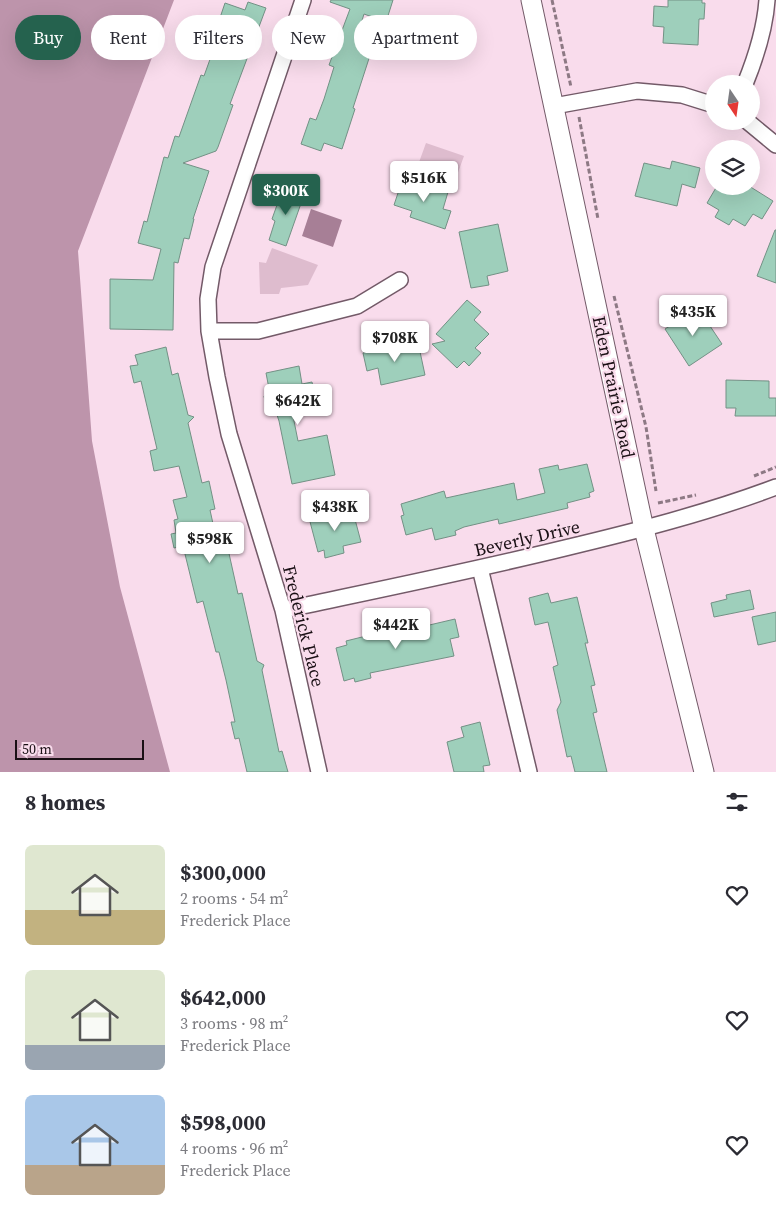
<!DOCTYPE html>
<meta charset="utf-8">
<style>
body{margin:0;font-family:"Source Serif 4",serif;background:#f7f7f7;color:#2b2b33;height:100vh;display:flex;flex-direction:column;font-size:19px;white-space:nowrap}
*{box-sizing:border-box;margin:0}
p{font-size:16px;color:#7c7c81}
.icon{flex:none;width:28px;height:28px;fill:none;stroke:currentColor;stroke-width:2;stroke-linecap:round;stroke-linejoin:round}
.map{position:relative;height:772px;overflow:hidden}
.drawer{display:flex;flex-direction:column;background:#fff;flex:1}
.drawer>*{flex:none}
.banner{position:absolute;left:15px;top:15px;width:500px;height:45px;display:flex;gap:10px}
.needle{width:32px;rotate:167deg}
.fabs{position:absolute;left:705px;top:75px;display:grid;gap:10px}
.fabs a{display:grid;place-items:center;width:55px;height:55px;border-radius:50%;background:#fff;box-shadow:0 5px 20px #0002;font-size:25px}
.scale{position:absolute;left:15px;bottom:12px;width:129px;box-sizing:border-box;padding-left:5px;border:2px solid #1a1015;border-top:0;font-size:14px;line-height:18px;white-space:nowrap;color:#1a1015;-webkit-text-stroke:4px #f9dcec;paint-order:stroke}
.price{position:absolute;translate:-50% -42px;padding:0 11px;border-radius:5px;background:#fff;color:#222;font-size:16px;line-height:32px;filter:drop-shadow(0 1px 2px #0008)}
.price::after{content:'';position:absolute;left:50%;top:30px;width:15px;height:11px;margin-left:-8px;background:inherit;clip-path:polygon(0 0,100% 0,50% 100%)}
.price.current{background:#25624e;color:#fff}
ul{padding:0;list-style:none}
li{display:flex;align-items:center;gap:15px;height:125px;padding:0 25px}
li span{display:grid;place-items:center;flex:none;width:140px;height:100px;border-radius:8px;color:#555}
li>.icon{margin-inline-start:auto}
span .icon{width:60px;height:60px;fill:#fffc;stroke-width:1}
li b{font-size:21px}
h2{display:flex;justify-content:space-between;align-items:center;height:60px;padding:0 25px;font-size:21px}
.chip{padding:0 18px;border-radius:22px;background:#fff;box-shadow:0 5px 20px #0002;font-size:18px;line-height:45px}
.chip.current{background:#25624e;color:#fff}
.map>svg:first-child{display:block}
.green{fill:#debcce}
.forest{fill:#bd94ab}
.water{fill:#a77f96}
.building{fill:#9ecfbb;stroke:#739185}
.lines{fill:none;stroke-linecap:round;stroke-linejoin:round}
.minor-casing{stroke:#735a68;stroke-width:18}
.tertiary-casing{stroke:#735a68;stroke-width:21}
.path{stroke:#8d7984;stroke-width:3;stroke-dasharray:5 2.5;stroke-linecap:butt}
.minor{stroke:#fff;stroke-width:15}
.tertiary{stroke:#fff;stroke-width:19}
.labels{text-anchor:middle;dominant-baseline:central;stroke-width:4.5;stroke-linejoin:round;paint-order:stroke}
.street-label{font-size:18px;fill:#1a1015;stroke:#f9dcec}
</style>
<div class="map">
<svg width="776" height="772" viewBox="0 0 776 772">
<rect width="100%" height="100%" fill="#f9dcec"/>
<!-- green -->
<path class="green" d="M426,143L464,156L456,178L418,165Z
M272,248L318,265L308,285C298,286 291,287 281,288L279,294H260L259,262L266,263Z"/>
<!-- forest -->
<path class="forest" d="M0,0H174L78,251L92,441L120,587L170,772H0Z"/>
<!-- water -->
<path class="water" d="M311,209L342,220L333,247L302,236Z"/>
<!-- building -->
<path class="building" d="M331,0H393L386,22L364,14L356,40L373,46L353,108L355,109L342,149L324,143L321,151L301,144L310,118L316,120L324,99L334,67L329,65L350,9L330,2Z
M668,0H702V3H705L704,19H699L698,45L663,43L664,27L653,26L654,6L668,7Z
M248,2L266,8L230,104L233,105L218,147L216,151L183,163L209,171L193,219H194L189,239L184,238L178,263L174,262L173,330L110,329V279L153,280L161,249L138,243L144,221L147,222L164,157L168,158L175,136L179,137L201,75L204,76L213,51L209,50L225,3L245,10Z
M672,161L700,168L695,188L682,184L677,206L635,196L644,163L670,169Z
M403,178L448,192L443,209L451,211L445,229L410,217L412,211L394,205Z
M717,186H749L773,201L762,219L753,214L745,226L733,219L729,225L715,217L719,210L707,203Z
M288,187L305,192L286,246L269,240L275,221L272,219L277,205L281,206Z
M498,224L508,271L487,276L489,285L471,288L459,232Z
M775,230H776V283L757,276Z
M467,300L481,312L474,320L489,334L475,348L481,353L469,366L464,361L457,368L432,344L445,341L436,334Z
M698,308L722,344L689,366L665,329Z
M406,343L407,350L419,347L425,375L381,385L378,368L367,371L363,353Z
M166,347L172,375L178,373L188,415L194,417L188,423L202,483L209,481L215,509L210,510L219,551L228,549L238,594L242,593L257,661L264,665L262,670L279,752L282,751L288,772H247L239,738L235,739L231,722H235L226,680L219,652H216L203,601L197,603L183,546L174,548L171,534L176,533L174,520L178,519L173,500L187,497L179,466L154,471L150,451L157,449L141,381L134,383L130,366L138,365L135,355Z
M299,366L302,384L312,382L317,406L292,411L298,441L327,435L335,475L292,484L279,421L275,409L267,410L264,396L270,394L266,373Z
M726,380L769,381V398H776V416H735L736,408H726Z
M587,464L594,491L589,493L590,497L567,503L568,508L499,524L498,519L464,527L455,531L456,535L435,540L432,528L406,535L401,516L404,515L401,504L444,491L446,498L514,483L517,500L545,493L539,469L558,465L559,470Z
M352,508L361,542L343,546L344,553L325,558L324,550L318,552L309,518Z
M750,590L754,609L714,617L711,603L727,599L726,595Z
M548,593L551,603L577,597L588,643H585L595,685L591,686L597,712L593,713L607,772H575L571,756L567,757L557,710L561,702L553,667L558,665L548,622L535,625L529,598Z
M776,612V641L758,645L752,617Z
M455,619L459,637L450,639L454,656L370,673L371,678L355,682L354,678L344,681L336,648L347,645L346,641L390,630L391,634Z
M480,722L490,765L483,766L484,772H454L447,742L464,737L461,727Z"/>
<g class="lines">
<!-- minor casing -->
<g class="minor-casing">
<path id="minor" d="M303,0L213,267L208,299L209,331L217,377L229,434L283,610L319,772
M745,84C756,57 765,29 767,0
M554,106L637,91L682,95L714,105
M747,121L776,145
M209,331H258L357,306L400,280
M480,568L529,772
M283,610C377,590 471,571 565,548C636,531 707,513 776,487"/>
</g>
<!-- tertiary casing -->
<g class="tertiary-casing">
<path id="tertiary" d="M531,0L644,529L704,772"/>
</g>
<!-- path -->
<path class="path" d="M552,0L571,87
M579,117L598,219
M614,296L646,427L656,491
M754,476L776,467
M658,503L696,495"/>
<!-- minor -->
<use href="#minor" class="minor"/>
<!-- tertiary -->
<use href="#tertiary" class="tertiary"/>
</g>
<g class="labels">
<!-- street labels -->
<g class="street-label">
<text transform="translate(614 387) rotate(78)">Eden Prairie Road</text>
<text transform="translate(527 538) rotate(-13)">Beverly Drive</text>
<text transform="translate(304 626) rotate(76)">Frederick Place</text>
</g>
</g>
</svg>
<div class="fabs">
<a><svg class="needle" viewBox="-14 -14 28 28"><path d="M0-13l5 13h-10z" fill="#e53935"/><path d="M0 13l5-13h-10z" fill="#7c7c81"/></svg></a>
<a><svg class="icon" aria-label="layers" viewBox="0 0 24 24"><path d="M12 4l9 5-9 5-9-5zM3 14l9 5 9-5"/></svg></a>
</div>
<div class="scale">50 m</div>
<b class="price" style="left:424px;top:203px">$516K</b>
<b class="price current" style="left:286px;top:216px">$300K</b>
<b class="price" style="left:693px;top:337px">$435K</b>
<b class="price" style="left:395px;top:363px">$708K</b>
<b class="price" style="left:298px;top:426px">$642K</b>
<b class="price" style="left:335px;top:532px">$438K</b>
<b class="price" style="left:210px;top:564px">$598K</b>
<b class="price" style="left:396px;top:650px">$442K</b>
<div class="banner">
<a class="chip current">Buy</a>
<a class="chip">Rent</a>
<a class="chip">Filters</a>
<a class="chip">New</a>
<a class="chip">Apartment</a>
</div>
</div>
<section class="drawer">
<h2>8 homes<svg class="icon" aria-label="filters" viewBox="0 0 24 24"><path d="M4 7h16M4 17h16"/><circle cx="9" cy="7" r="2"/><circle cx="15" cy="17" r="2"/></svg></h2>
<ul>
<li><span style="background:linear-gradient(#dfe7d0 65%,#c2b280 0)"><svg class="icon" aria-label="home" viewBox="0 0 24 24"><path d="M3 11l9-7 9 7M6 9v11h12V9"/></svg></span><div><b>$300,000</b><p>2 rooms · 54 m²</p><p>Frederick Place</p></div><svg class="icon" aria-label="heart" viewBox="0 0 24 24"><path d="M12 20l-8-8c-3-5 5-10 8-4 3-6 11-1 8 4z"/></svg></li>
<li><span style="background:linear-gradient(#dfe7d0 75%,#9aa5b1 0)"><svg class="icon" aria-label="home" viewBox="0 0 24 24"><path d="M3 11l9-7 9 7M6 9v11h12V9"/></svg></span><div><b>$642,000</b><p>3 rooms · 98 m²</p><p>Frederick Place</p></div><svg class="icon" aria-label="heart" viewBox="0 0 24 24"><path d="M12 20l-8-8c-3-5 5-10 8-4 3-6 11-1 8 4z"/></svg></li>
<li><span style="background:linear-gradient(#a9c7e8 70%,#b9a48a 0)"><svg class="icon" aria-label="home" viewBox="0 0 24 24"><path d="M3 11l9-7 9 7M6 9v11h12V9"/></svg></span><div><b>$598,000</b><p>4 rooms · 96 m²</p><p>Frederick Place</p></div><svg class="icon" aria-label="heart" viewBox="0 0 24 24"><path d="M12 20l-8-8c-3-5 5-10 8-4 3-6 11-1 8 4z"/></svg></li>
</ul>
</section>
